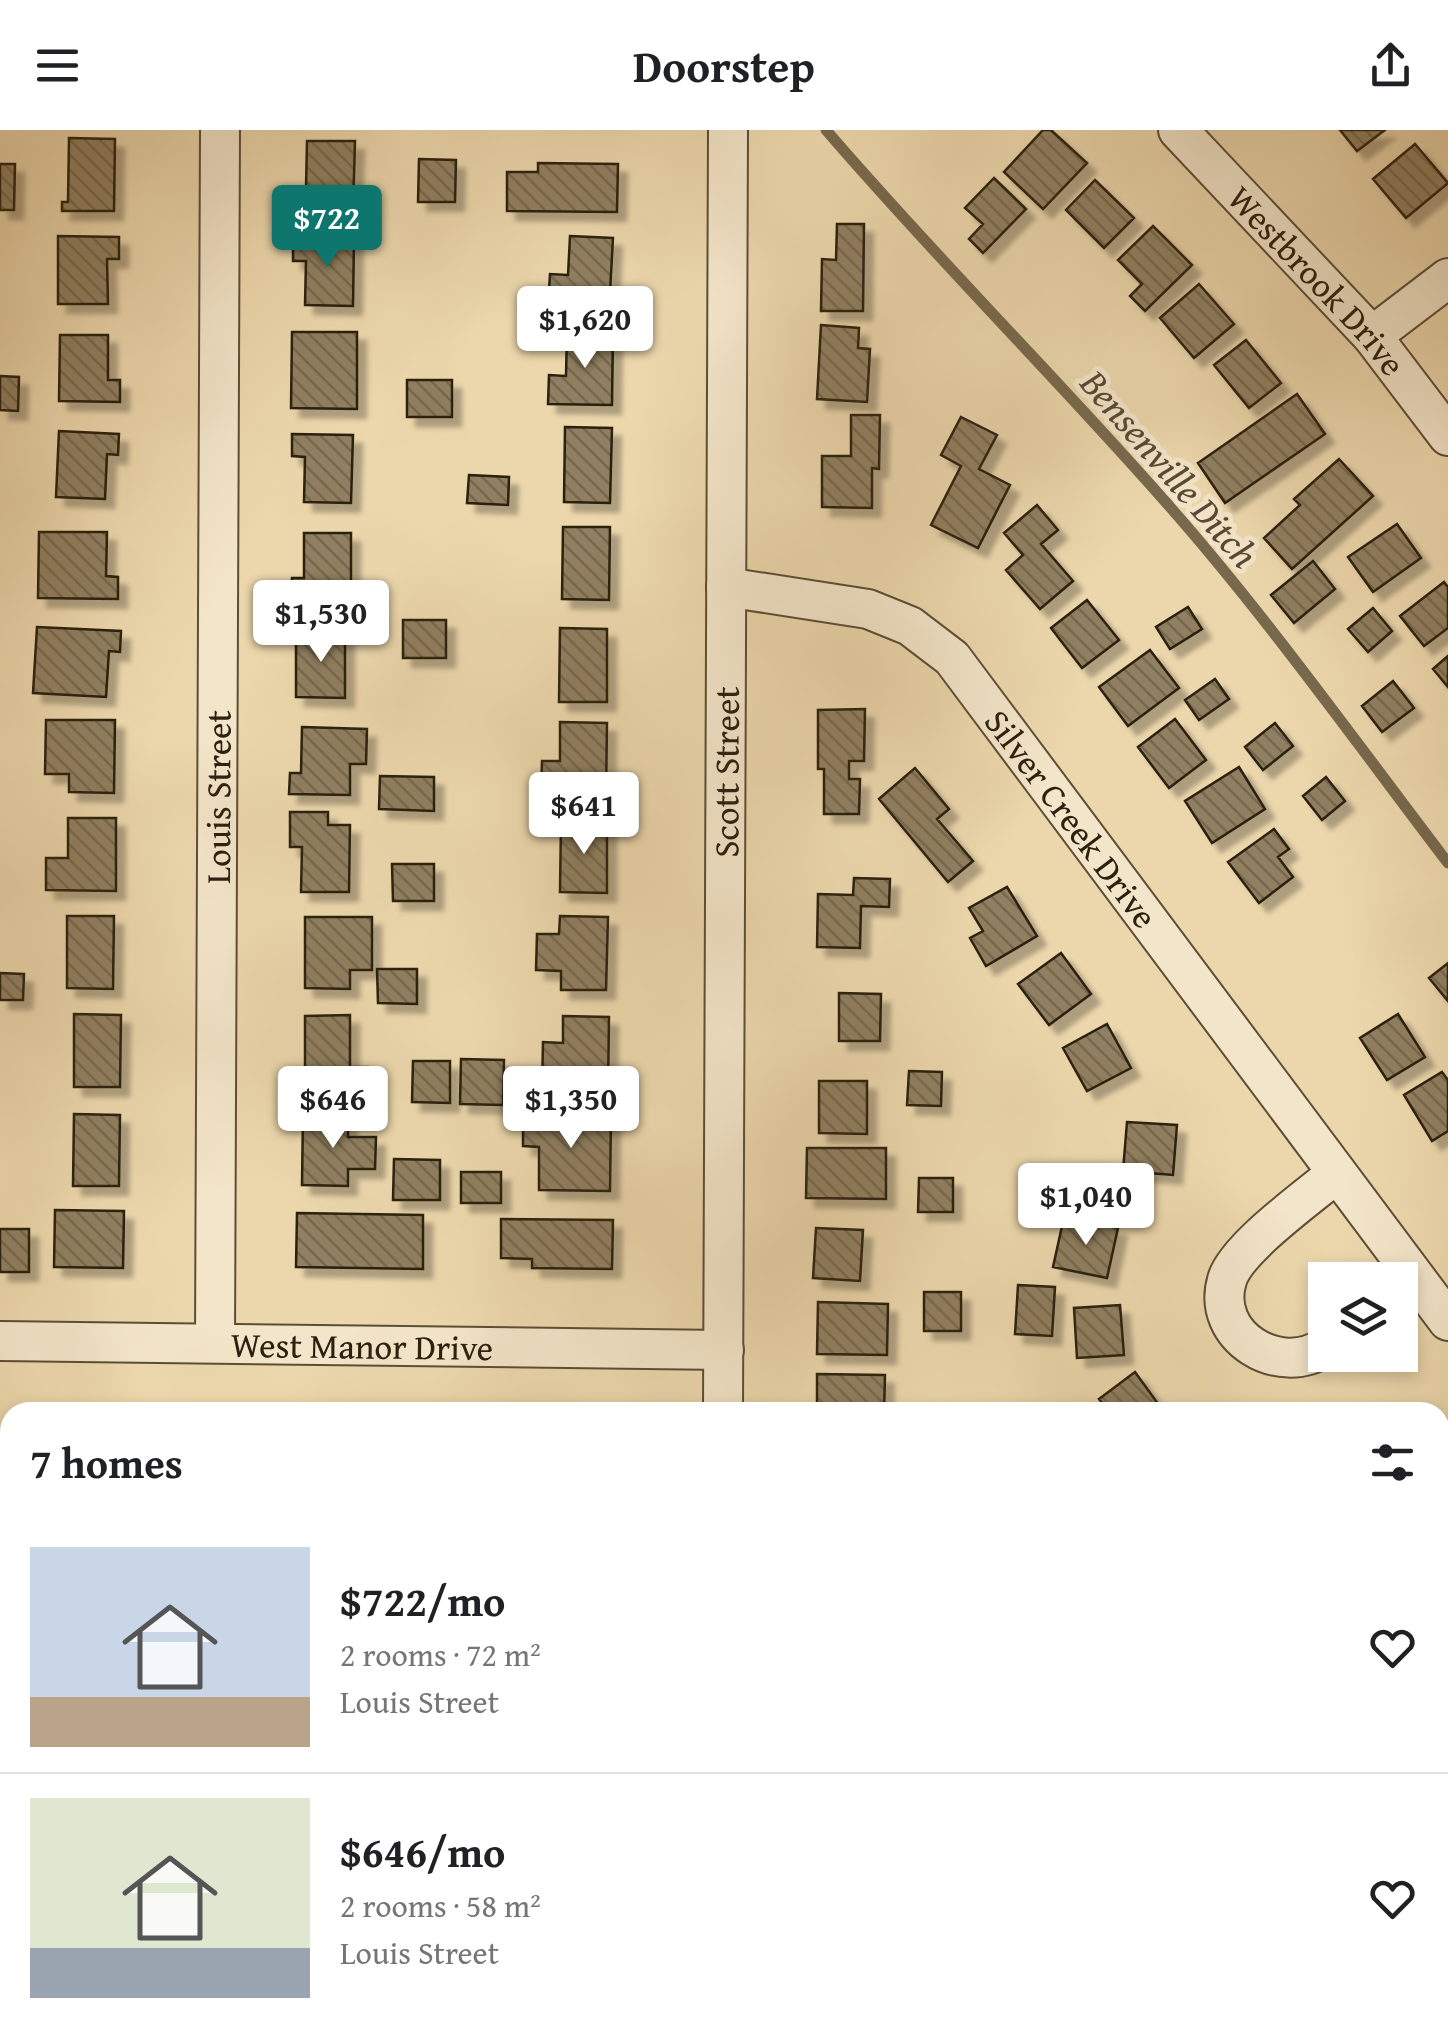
<!DOCTYPE html>
<meta charset="utf-8">
<style>
body{margin:0;font-family:"Gentium Book Plus",serif;background:#f6f6f6;color:#202124;height:100vh;display:flex;flex-direction:column;font-size:38px;white-space:nowrap}
*{box-sizing:border-box;margin:0}
p{font-size:32px;color:#757577}
.icon{flex:none;width:55px;height:55px;fill:none;stroke:currentColor;stroke-width:2;stroke-linecap:round;stroke-linejoin:round}
.map{position:relative;flex:1;overflow:hidden}
.details{position:absolute;left:0px;top:1272px;width:1450px;height:642px;display:flex;flex-direction:column;background:#fff;border-radius:30px 30px 0 0;box-shadow:0 5px 15px #0003}
.details>*{flex:none}
.tools{position:absolute;left:1308px;top:1132px;display:grid;gap:20px}
.tools a{display:grid;place-items:center;width:110px;height:110px;border-radius:0px;background:#fff;box-shadow:0 5px 15px #0003;font-size:50px}
.price{position:absolute;translate:-50% -85px;padding:0 22px;border-radius:10px;background:#fff;color:#222;font-size:32px;line-height:65px;filter:drop-shadow(0 2px 5px #0008)}
.price::after{content:'';position:absolute;left:50%;top:60px;width:30px;height:22px;margin-left:-15px;background:inherit;clip-path:polygon(0 0,100% 0,50% 100%)}
.price.selected{background:#0f766e;color:#fff}
ul{padding:0;list-style:none}
li{display:flex;align-items:center;gap:30px;height:250px;padding:0 30px}
li+li{border-top:2px solid #e0e0e0}
li span{display:grid;place-items:center;flex:none;width:280px;height:200px;border-radius:0px;color:#555}
li>.icon{margin-inline-start:auto}
span .icon{width:120px;height:120px;fill:#fffc;stroke-width:1}
li b{font-size:42px}
h2{display:flex;justify-content:space-between;align-items:center;height:120px;padding:0 30px;font-size:42px}
header{display:flex;justify-content:space-between;align-items:center;height:130px;padding:0 30px;background:#fff;font-size:45px;font-weight:600}
.map>svg:first-child{display:block}
.lines{fill:none;stroke-linecap:round;stroke-linejoin:round}
.stream{stroke:#78694d;stroke-width:11}
.building{fill:url(#building-back-hatch);stroke:#2c200f;stroke-width:2.5;filter:url(#shadow)}
.minor-casing{stroke:#5c4e36;stroke-width:42}
.minor{stroke:#f3e5c9;stroke-width:38}
.labels{text-anchor:middle;dominant-baseline:central;stroke-width:10;stroke-linejoin:round;paint-order:stroke}
.street-label{font-size:35px;fill:#2c200f;stroke:#f3e5c9}
.water-label{font-size:38px;font-style:italic;fill:#584a33;stroke:#f3e5c9}
</style>
<header><svg class="icon" aria-label="menu" viewBox="0 0 24 24"><path d="M4 6h16M4 12h16M4 18h16"/></svg>Doorstep<svg class="icon" aria-label="share" viewBox="0 0 24 24"><path d="M12 15V3M7 8l5-5 5 5M5 13v7h14v-7"/></svg></header>
<div class="map">
<svg width="1448" height="1913" viewBox="0 0 1448 1913">
<defs>
<pattern id="building-back-hatch" width="6" height="6" patternUnits="userSpaceOnUse" patternTransform="scale(2.5)"><rect width="6" height="6" fill="#907f61"/><path d="M-1 5l2 2M0 0l6 6M5-1l2 2" fill="none" stroke="#76684e"/></pattern>
<filter id="shadow"><feDropShadow dx="9" dy="9" stdDeviation="2.5" flood-color="#0004"/></filter>
</defs>
<rect width="100%" height="100%" fill="#ecd7ac"/>
<filter id="stains"><feTurbulence type="fractalNoise" baseFrequency=".002" numOctaves="4"/><feColorMatrix values="0 0 0 0 .2 0 0 0 0 .09 0 0 0 0 .02 0 0 0 .5 -.17"/></filter>
<radialGradient id="worn" r=".72"><stop offset=".6" stop-color="#630" stop-opacity="0"/><stop offset="1" stop-color="#630" stop-opacity=".3"/></radialGradient>
<g class="lines">
<!-- stream -->
<path class="stream" d="M826,0C935,127 1053,244 1163,369C1265,484 1355,611 1448,733"/>
</g>
<!-- building -->
<path class="building" d="M1043,0H1051L1087,33L1043,79L1004,42Z
M1340,0H1385L1357,21Z
M69,8L115,9L114,81H62V72H68Z
M307,11H355L353,80L294,79V57H306Z
M1415,14L1448,53L1406,88L1373,49Z
M419,29L456,30L455,72H418Z
M538,33L618,34L617,82L507,81V42H538Z
M0,34H15L14,80H0Z
M994,48L1026,79L983,123L969,109L983,94L965,78Z
M1095,50L1134,88L1104,118L1066,80Z
M837,94H864L863,181H821L822,129L836,130Z
M1153,96L1192,135L1145,181L1130,166L1142,154L1118,130Z
M58,106L119,107V129H107L108,174H58Z
M570,106L613,108L609,180L548,177L550,144L568,145Z
M293,108L354,109L353,176L305,175L306,131H293Z
M1199,154L1234,194L1194,228L1160,188Z
M821,195L859,198L858,218L870,219L867,272L817,269Z
M567,201L613,202L612,275L548,274L549,245L566,246Z
M292,202H357V279L291,278Z
M60,205H108V250H120V272L59,271Z
M1246,210L1281,253L1249,278L1214,235Z
M0,246L19,247L18,281L0,280Z
M407,250H452V287H407Z
M1297,264L1325,304L1225,373L1198,333Z
M851,285H880L879,339L872,338V378L822,377V326H851Z
M961,287L997,305L979,339L1010,355L978,418L931,395L961,336L941,325Z
M565,297L612,298L610,373L564,372Z
M59,301L119,304L118,325L107,324L105,369L56,367Z
M292,304L353,305L351,373L304,372L305,327L292,326Z
M1339,329L1373,366L1292,439L1264,408L1300,375L1294,369Z
M469,345L509,347L508,375L467,373Z
M1037,375L1058,400L1041,414L1073,451L1040,479L1006,440L1023,425L1004,403Z
M1397,394L1421,428L1373,462L1348,427Z
M563,397H610L609,470L562,469Z
M39,402H107L106,446L118,447V469L38,468Z
M304,403H351V470L292,469V448H304Z
M1313,431L1335,459L1294,493L1271,465Z
M1444,452L1448,457V498L1424,516L1400,486Z
M1087,470L1119,510L1082,538L1051,498Z
M1188,477L1202,499L1170,519L1156,497Z
M1373,478L1392,501L1368,522L1348,499Z
M403,490H446V528H403Z
M37,497L121,501L120,522L109,521L106,567L33,563Z
M560,498L607,499V572H559Z
M296,502H345V568L296,567Z
M1150,520L1179,558L1128,596L1099,557Z
M1448,526V557L1433,539Z
M1215,549L1229,569L1199,590L1185,570Z
M1393,551L1414,578L1382,602L1362,576Z
M865,579L864,631H849V649H860L859,684H824V639H818V580Z
M1175,589L1206,630L1169,658L1138,617Z
M46,590H115L114,663L69,662V644H45Z
M560,592L607,593L606,666L541,665L542,631H560Z
M1275,593L1293,616L1263,640L1245,617Z
M302,597L367,599L366,634H350V665L289,664L290,643H301Z
M1239,637L1265,679L1212,713L1185,671Z
M915,638L949,679L937,689L973,731L948,752L879,669Z
M380,646L434,647V681L379,679Z
M1326,647L1345,671L1322,690L1303,666Z
M290,682H328V695H350L349,762H301L302,717H290Z
M68,688H116V761L46,760V728H68Z
M561,691L607,692V763L560,762Z
M1274,699L1289,719L1278,727L1293,747L1259,773L1228,732Z
M392,734H434V771H393Z
M854,748L890,749L889,777L861,776L860,818L817,817L818,764L853,765Z
M1007,757L1037,806L986,836L970,808L983,801L969,778Z
M67,786H114L113,859L67,858Z
M560,786L608,787L606,860H561V841L536,840L537,804H559Z
M305,787H372V840H350V859L305,858Z
M1061,823L1091,864L1049,895L1018,854Z
M1448,833V871L1429,848Z
M377,839H417V874L378,873Z
M0,843L24,844L23,870H0Z
M839,863L881,864L880,911H839Z
M74,884L121,885L120,957H74Z
M1398,884L1425,927L1387,950L1360,908Z
M350,885V937H368V958H305V886Z
M563,886L609,887L608,960L542,959L543,912L563,913Z
M1107,894L1131,938L1087,961L1063,918Z
M461,929L504,930L503,975L460,974Z
M413,931H450V973L412,972Z
M909,941L942,942L941,976L907,975Z
M1442,942L1448,950V1001L1432,1011L1404,965Z
M819,951H867V1004L819,1003Z
M74,984L120,985L119,1056H73Z
M303,984H348V1007H376L375,1039H348V1056L302,1055Z
M523,984L611,986L610,1061L539,1060V1017L523,1016Z
M1127,992L1177,995L1173,1045L1123,1041Z
M807,1018H886V1069L806,1068Z
M394,1029L440,1030V1070H393Z
M461,1042H501V1073H461Z
M919,1048H953V1082H918Z
M55,1080L124,1081L123,1138L54,1137Z
M297,1083L423,1085V1139L296,1137Z
M1064,1087L1118,1098L1107,1148L1053,1137Z
M501,1089L613,1090L612,1139L532,1138V1129L501,1128Z
M816,1098L863,1100L860,1151L813,1148Z
M0,1099H29V1142H0Z
M1018,1155L1055,1157L1052,1206L1015,1204Z
M924,1162H961V1201H924Z
M818,1172L888,1174L887,1225L817,1224Z
M1120,1175L1124,1225L1077,1228L1074,1178Z
M1135,1242L1164,1282H1109L1099,1269Z
M817,1244L885,1245L884,1282H817Z
M1446,1405L1448,1456L1440,1457V1406Z
M1440,1491H1448V1543H1440Z
M1440,1593H1448V1643H1440Z
M0,1632L10,1633V1695H0Z
M1440,1755H1448V1806H1440Z
M1440,1877H1448V1913H1420V1905H1440Z
M0,1892H10V1905H55V1913H0Z
M80,1905H138L137,1913H80Z
M161,1905H218V1913H161Z
M243,1905H299V1913H243Z
M1147,1905H1187L1186,1913H1147Z
M1300,1905H1340V1913H1300Z
M324,1906L382,1907V1913H324Z
M801,1907H864V1913H801Z"/>
<g class="lines">
<!-- minor casing -->
<g class="minor-casing">
<g id="minor">
<path id="s1" d="M1178,0L1372,206L1448,306"/>
<path d="M1372,206L1448,148"/>
<path id="s2" d="M726,457L868,479L910,496L952,528L1448,1191"/>
<path id="s3" d="M0,1211L724,1220"/>
<path id="s4" d="M215,1212L220,0"/>
<path d="M1325,1217C1280,1248 1210,1207 1227,1150C1236,1118 1310,1066 1337,1043"/>
<path id="s5" d="M723,1282L728,0"/>
<path d="M1440,1705H1448"/>
<path d="M0,1805H10"/>
<path d="M721,1913V1905"/>
</g>
</g>
<!-- minor -->
<use href="#minor" class="minor"/>
</g>
<g class="labels">
<!-- street labels -->
<g class="street-label">
<text stroke="none"><textPath href="#s1" startOffset="205">Westbrook Drive</textPath></text>
<text stroke="none"><textPath href="#s5" startOffset="640">Scott Street</textPath></text>
<text stroke="none"><textPath href="#s4" startOffset="545">Louis Street</textPath></text>
<text stroke="none"><textPath href="#s2" startOffset="442">Silver Creek Drive</textPath></text>
<text stroke="none"><textPath href="#s3" startOffset="362">West Manor Drive</textPath></text>
</g>
<!-- water labels -->
<g class="water-label">
<text transform="translate(1170 338) rotate(49)">Bensenville Ditch</text>
</g>
</g>
<rect width="100%" height="100%" filter="url(#stains)"/>
<rect width="100%" height="100%" fill="url(#worn)"/>
</svg>
<div class="tools">
<a><svg class="icon" aria-label="layers" viewBox="0 0 24 24"><path d="M12 4l9 5-9 5-9-5zM3 14l9 5 9-5"/></svg></a>
</div>
<b class="price selected" style="left:327px;top:140px">$722</b>
<b class="price" style="left:585px;top:241px">$1,620</b>
<b class="price" style="left:321px;top:535px">$1,530</b>
<b class="price" style="left:584px;top:727px">$641</b>
<b class="price" style="left:333px;top:1021px">$646</b>
<b class="price" style="left:571px;top:1021px">$1,350</b>
<b class="price" style="left:1086px;top:1118px">$1,040</b>
<section class="details">
<h2>7 homes<svg class="icon" aria-label="filters" viewBox="0 0 24 24"><path d="M4 7h16M4 17h16"/><circle cx="9" cy="7" r="2"/><circle cx="15" cy="17" r="2"/></svg></h2>
<ul>
<li><span style="background:linear-gradient(#c9d6e8 75%,#b9a48a 0)"><svg class="icon" aria-label="home" viewBox="0 0 24 24"><path d="M3 11l9-7 9 7M6 9v11h12V9"/></svg></span><div><b>$722/mo</b><p>2 rooms · 72 m²</p><p>Louis Street</p></div><svg class="icon" aria-label="heart" viewBox="0 0 24 24"><path d="M12 20l-8-8c-3-5 5-10 8-4 3-6 11-1 8 4z"/></svg></li>
<li><span style="background:linear-gradient(#dfe7d0 75%,#9aa5b1 0)"><svg class="icon" aria-label="home" viewBox="0 0 24 24"><path d="M3 11l9-7 9 7M6 9v11h12V9"/></svg></span><div><b>$646/mo</b><p>2 rooms · 58 m²</p><p>Louis Street</p></div><svg class="icon" aria-label="heart" viewBox="0 0 24 24"><path d="M12 20l-8-8c-3-5 5-10 8-4 3-6 11-1 8 4z"/></svg></li>
</ul>
</section>
</div>
